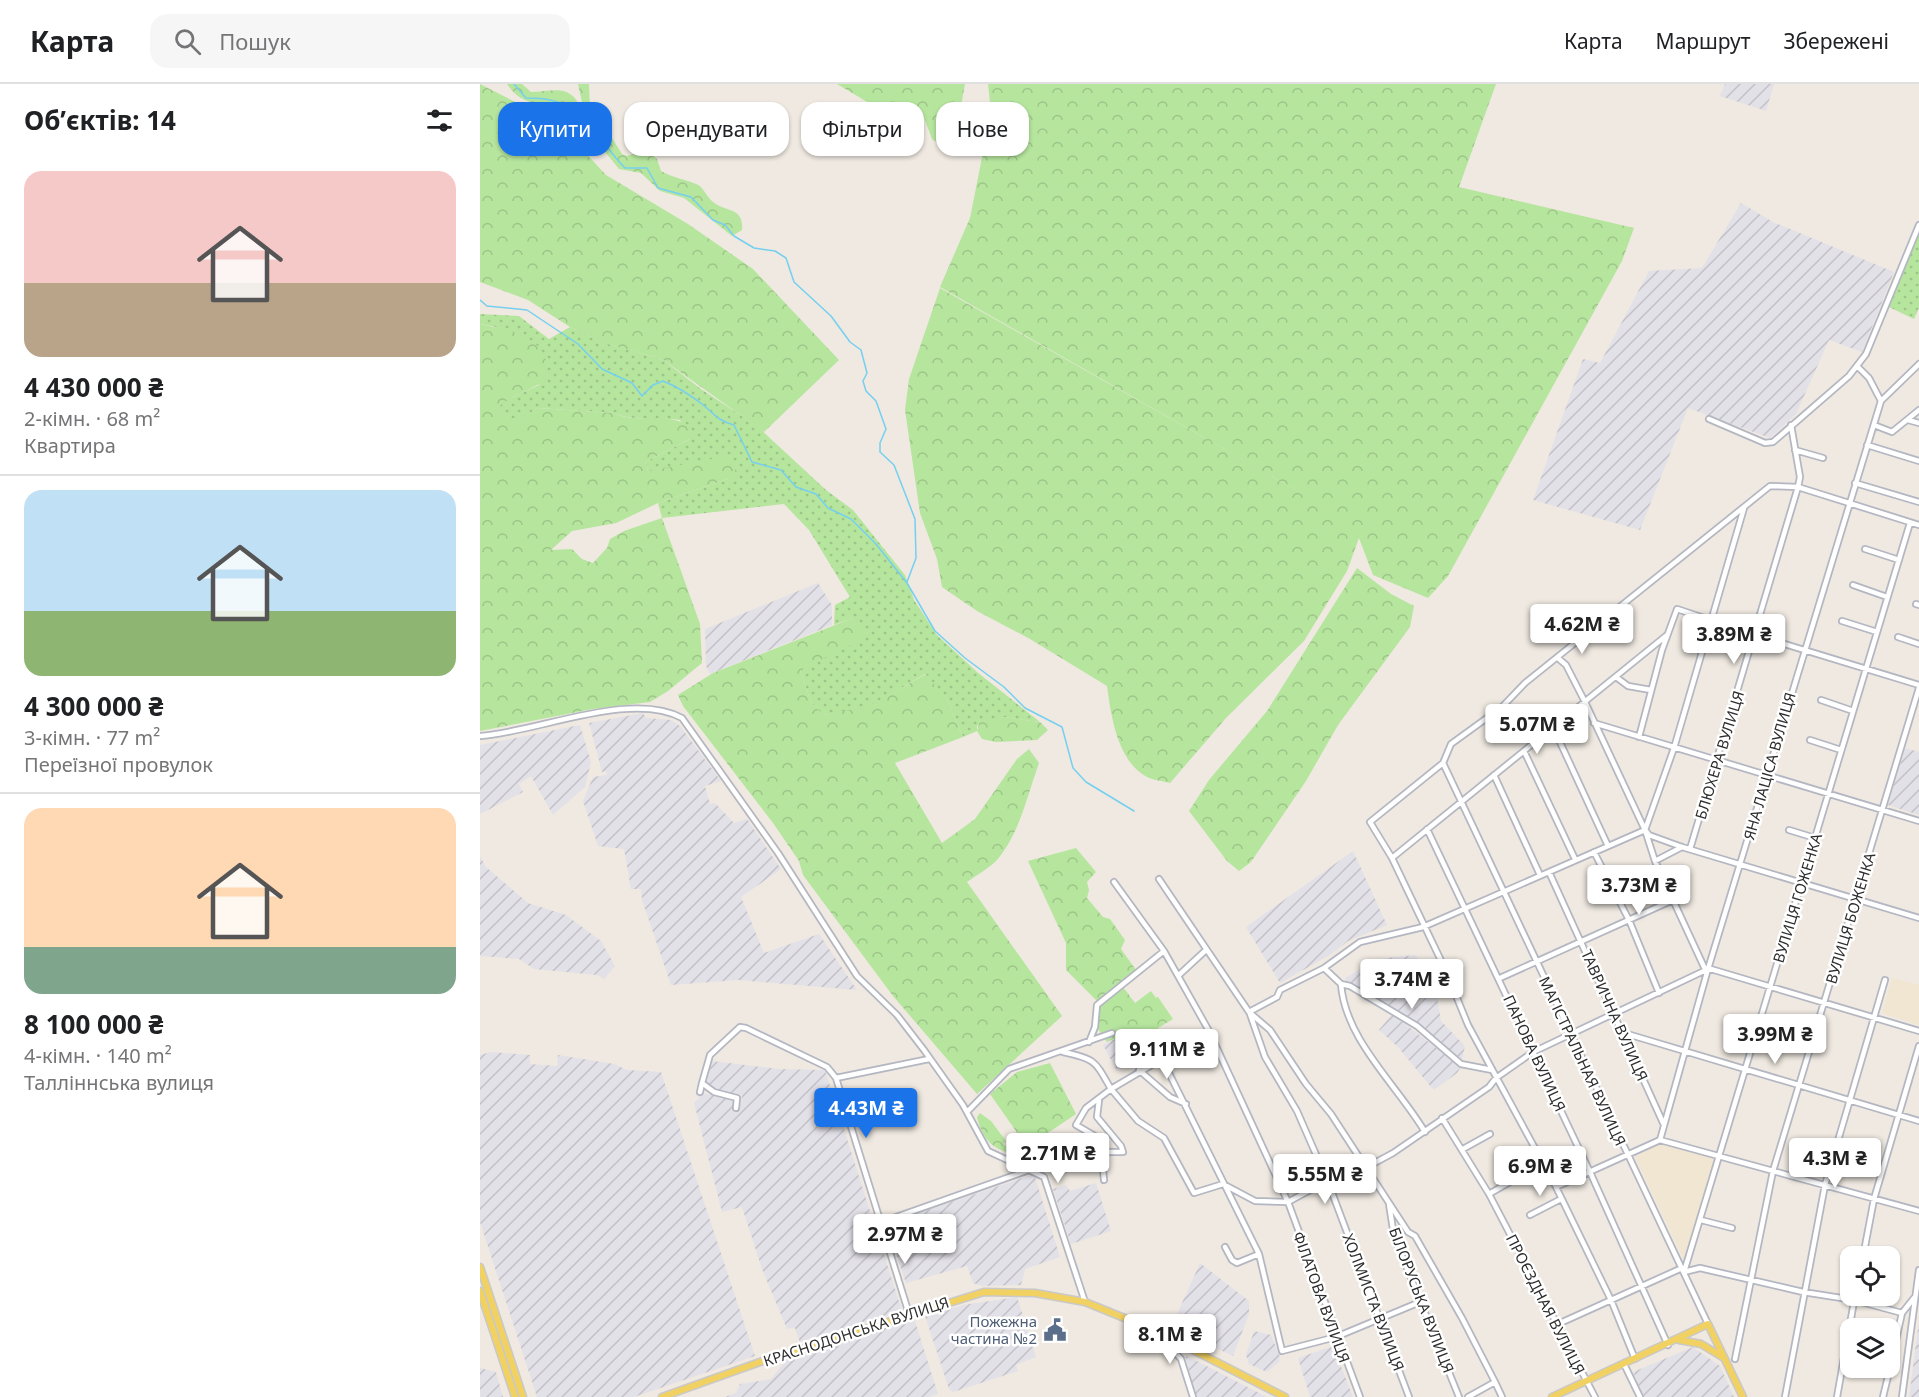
<!DOCTYPE html>
<html lang="uk">
<meta charset="utf-8">
<style>
body{margin:0;font-family:"Noto Sans",sans-serif;background:#f6f6f6;color:#202124;height:100vh;display:flex;flex-direction:column;font-size:22px;white-space:nowrap}
*{box-sizing:border-box;margin:0}
p{font-size:20px;color:#757577}
.icon{flex:none;width:33px;height:33px;fill:none;stroke:currentColor;stroke-width:2;stroke-linecap:round;stroke-linejoin:round}
.map{position:relative;flex:1;overflow:hidden}
.side{display:flex;flex-direction:column;background:#fff;width:480px}
.side>*{flex:none}
.hud{position:absolute;left:18px;top:18px;width:570px;height:54px;display:flex;gap:12px}
.controls{position:absolute;left:1360px;top:1162px;display:grid;gap:12px}
.controls a{display:grid;place-items:center;width:60px;height:60px;border-radius:12px;background:#fff;box-shadow:0 2px 4px #0004;font-size:30px}
.price{position:absolute;translate:-50% -51px;padding:0 14px;border-radius:6px;background:#fff;color:#222;font-size:20px;line-height:39px;filter:drop-shadow(0 2px 3px #0008)}
.price::after{content:'';position:absolute;left:50%;top:36px;width:18px;height:14px;margin-left:-9px;background:inherit;clip-path:polygon(0 0,100% 0,50% 100%)}
.price.selected{background:#1a73e8;color:#fff}
ul{padding:0;list-style:none}
li{display:grid;align-content:center;gap:12px;height:318px;padding:0 24px}
li+li{border-top:2px solid #e0e0e0}
li span{display:grid;place-items:center;height:186px;border-radius:18px;color:#555}
li>.icon{margin-inline-start:auto}
span .icon{width:108px;height:108px;fill:#fffc;stroke-width:1}
li b{font-size:26px}
h2{display:flex;justify-content:space-between;align-items:center;height:72px;padding:0 24px;font-size:26px}
.pill{padding:0 21px;border-radius:18px;background:#fff;box-shadow:0 2px 4px #0004;font-size:21px;line-height:54px}
.pill.selected{background:#1a73e8;color:#fff}
header{display:flex;align-items:center;gap:36px;box-sizing:border-box;height:84px;padding:0 30px;background:#fff;border-bottom:2px solid #e0e0e0}
header strong{font-size:28px}
nav{display:flex;gap:33px;margin-inline-start:auto;font-size:21px}
.search{width:420px;height:54px;background:#f6f6f6;display:flex;align-items:center;gap:15px;box-sizing:border-box;padding:0 21px;border-radius:18px;color:#757577;font-size:22px}
main{display:flex;flex:1;min-height:0}
.map>svg:first-child{display:block}
.industrial{fill:url(#industrial-furrows)}
.education{fill:#f0e6d1}
.grass{fill:url(#grass-dots)}
.forest{fill:url(#forest-crowns)}
.lines{fill:none;stroke-linecap:round;stroke-linejoin:round}
.stream{stroke:#75cff0;stroke-width:1.5}
.minor-casing{stroke:#b4b7c1;stroke-width:8}
.major-casing{stroke:#c9c9c9;stroke-width:9}
.minor{stroke:#fff;stroke-width:4.5}
.major{stroke:#f2d163;stroke-width:6}
.labels{text-anchor:middle;dominant-baseline:central;stroke-width:5;stroke-linejoin:round;paint-order:stroke}
.street-label{font-size:15px;fill:#2e2e2e;stroke:#fff}
.service-label{font-size:15px;fill:#4e5e75;stroke:#fff;text-anchor:end}
</style>
<header>
<strong>Карта</strong>
<div class="search"><svg class="icon" aria-label="search" viewBox="0 0 24 24"><circle cx="10" cy="10" r="6"/><path d="M15 15l6 6"/></svg>Пошук</div>
<nav><a>Карта</a><a>Маршрут</a><a>Збережені</a></nav>
</header>
<main>
<section class="side">
<h2>Об’єктів: 14<svg class="icon" aria-label="filters" viewBox="0 0 24 24"><path d="M4 7h16M4 17h16"/><circle cx="9" cy="7" r="2"/><circle cx="15" cy="17" r="2"/></svg></h2>
<ul>
<li><span style="background:linear-gradient(#f6c9c9 60%,#b9a48a 0)"><svg class="icon" aria-label="home" viewBox="0 0 24 24"><path d="M3 11l9-7 9 7M6 9v11h12V9"/></svg></span><div><b>4 430 000 ₴</b><p>2-кімн. · 68 m²</p><p>Квартира</p></div></li>
<li><span style="background:linear-gradient(#bfe0f5 65%,#8fb573 0)"><svg class="icon" aria-label="home" viewBox="0 0 24 24"><path d="M3 11l9-7 9 7M6 9v11h12V9"/></svg></span><div><b>4 300 000 ₴</b><p>3-кімн. · 77 m²</p><p>Переїзної провулок</p></div></li>
<li><span style="background:linear-gradient(#ffd9b3 75%,#7fa58c 0)"><svg class="icon" aria-label="home" viewBox="0 0 24 24"><path d="M3 11l9-7 9 7M6 9v11h12V9"/></svg></span><div><b>8 100 000 ₴</b><p>4-кімн. · 140 m²</p><p>Талліннська вулиця</p></div></li>
</ul>
</section>
<div class="map">
<svg width="1439" height="1313" viewBox="0 0 1439 1313">
<defs>
<pattern id="industrial-furrows" width="10" height="10" patternUnits="userSpaceOnUse" patternTransform="scale(1.5)"><rect width="10" height="10" fill="#e3e1e8"/><path d="M-1 1l2-2M0 10L10 0M9 11l2-2" fill="none" stroke="#c3c1c7"/></pattern>
<pattern id="grass-dots" width="8" height="8" patternUnits="userSpaceOnUse" patternTransform="scale(1.5)"><rect width="8" height="8" fill="#b6e59e"/><path d="M2 2h.1M6 6h.1" fill="none" stroke="#9dc588" stroke-width="1.8" stroke-linecap="round"/></pattern>
<pattern id="forest-crowns" width="20" height="18" patternUnits="userSpaceOnUse" patternTransform="scale(1.5)"><rect width="20" height="18" fill="#b6e59e"/><path d="M2 6a3 3 0 1 1 6 0M12 15a3 3 0 1 1 6 0" fill="none" stroke="#9dc588"/></pattern>
</defs>
<rect width="100%" height="100%" fill="#efe9e1"/>
<!-- industrial -->
<path class="industrial" d="M1245,0H1294L1286,27L1240,12Z
M1261,119L1293,138L1414,188L1382,268L1349,256L1316,330L1290,354L1208,324L1160,446L1053,416L1103,275L1120,279L1169,187L1222,184Z
M338,499L352,521V541L230,590L226,582L225,545Z
M163,629L166,634L191,636L200,642L241,697L225,702L230,720L235,719L254,739L267,735L301,785L261,813L284,869L339,850L377,906L258,896L191,901L162,816L161,805H151L144,765L118,762L103,717L113,693L127,691L126,687L122,688L109,639Z
M100,641L111,678L105,703L73,731L51,692L39,700L43,708L0,730V661Z
M1425,664L1439,668V731L1408,721Z
M873,767L907,841L868,857L850,871L800,899L766,843Z
M0,772L6,783L48,819L86,831L121,857L135,882L124,895L117,891L54,885L39,875L0,872Z
M936,871L956,907L961,937L985,962L982,976L936,939L866,898L865,894L898,875Z
M912,930L981,983L977,989L954,1006L951,1003L918,963L899,946Z
M651,947L664,975L637,987L623,961Z
M11,968L50,971V980L77,982L78,971L134,980L147,986L181,988L275,1272L154,1313H57L0,1138V971Z
M232,977L299,985L345,986L422,1227L320,1258L315,1244L307,1245L282,1185L262,1123L242,1128L214,1019L219,1014L218,1008L261,1018L262,1011L234,1006L225,1000Z
M554,1090L580,1173L545,1185L541,1201L502,1202L493,1199L487,1182L426,1199L406,1140Z
M616,1099L631,1147L591,1160L573,1105L586,1101L590,1107Z
M720,1179L769,1217V1230L753,1272L686,1241L697,1230Z
M537,1213L556,1273L536,1281L538,1287L473,1308L469,1305L445,1232L483,1221Z
M434,1234L458,1310L449,1313H245L256,1309L260,1300L291,1295L307,1275Z
M1439,1237V1313H1429Z
M774,1247L791,1251L800,1273L799,1278L787,1288L769,1280L766,1271Z
M853,1262L873,1313H830L818,1274Z
M1213,1263L1240,1282L1254,1313H1164L1153,1288Z
M705,1271L787,1313H716Z
M0,1284L16,1288L23,1313H0Z"/>
<!-- education -->
<path class="education" d="M1412,894L1439,901V941L1402,929Z
M1181,1059L1234,1075L1204,1176L1155,1073Z"/>
<!-- grass -->
<path class="grass" d="M1439,148V224L1434,235L1409,223Z
M0,230L39,232L69,255L90,243L125,259L182,275L221,305L277,342L346,406L373,426L425,491L434,516L457,551L497,588L560,638L523,633L497,642V647L483,653L469,619L445,590L389,623L343,631L331,618L320,586L373,534L354,541L355,521L370,513L329,446L304,420L182,434L178,419L248,395L168,387L165,378L210,355L200,336C178,332 152,338 134,329L58,324L36,338L17,324L24,317L59,301L16,243L0,240Z"/>
<!-- forest -->
<path class="forest" d="M0,0L63,32L87,49L126,91L208,140L273,185L359,276L284,348L182,275L124,259L90,243L48,216L0,198Z
M27,0H42L51,8C69,8 88,0 98,19L102,18L98,0H109L110,26L107,32L109,39L127,46L142,70L147,72L165,66L177,75L181,87C193,94 204,95 216,100C223,102 226,112 232,117C245,129 264,122 262,146L252,152L204,114L180,107L161,89L139,85L117,58L97,49C92,42 93,34 88,27C75,11 48,32 27,0Z
M357,0H485L475,55L468,67L452,55L443,31L432,41L410,25L404,28Z
M508,0H1016L979,103L1154,144L1142,177L968,492L948,514L893,491L879,454L867,487L824,557L746,634L690,699C683,697 673,696 667,693C637,677 631,631 627,602L550,555L497,527L462,503L457,475L440,429L425,326L429,295L460,204L832,415L460,203L490,134L511,28Z
M0,240C19,244 51,250 62,267C68,275 66,287 65,296C51,307 30,311 18,324L36,337L58,324L134,329C158,341 183,326 209,342L210,355L165,378L168,387L237,374H245L255,386L256,395H248L178,419L136,439L92,447L71,466L92,465L102,475L113,479L127,464L130,455L144,447L182,434L220,540L222,579L188,607L170,618L113,625L0,647Z
M877,484L911,510L934,522L930,543L858,641L826,697L771,778L759,787L747,777L709,727L729,696L787,627Z
M373,534L387,553L320,586L331,618L343,631L389,622L446,590L469,619L483,653L415,679L462,759L495,735L537,675L549,665L559,679C547,712 539,753 514,779C506,786 495,792 487,798L582,932L497,1010L413,912L323,791L319,777L293,739L203,622L198,611L233,589Z
M523,633L560,638L568,646L557,656L516,658L502,655L497,647L500,637Z
M596,764L616,788L607,798L609,806L607,814L623,833L630,835L645,856L641,865L656,886L617,917L586,886V859L548,777Z
M643,903L655,919L671,907L676,914L678,913L693,935L678,944L682,953L678,957L683,967L666,978L651,947L627,958L618,945L619,923Z
M570,979L596,1030L547,1063L510,1010L537,988Z
M500,1029L511,1037L526,1057L523,1060L528,1064L527,1068C510,1064 501,1050 497,1033Z"/>
<g class="lines">
<!-- stream -->
<path class="stream" d="M34,0L46,14C65,14 79,16 95,27L96,43C123,50 127,66 145,84H167L178,104L211,113L233,136L245,141L254,152L274,164L295,167L306,174L314,198L351,232L370,258L381,266L387,289L383,297L386,307L396,317L406,345L400,359V368L414,381L435,435L436,474L427,498
M0,216L7,222L47,226L98,260L122,285L152,299L162,312L173,301L183,297C198,303 209,310 222,320C235,330 236,336 254,341L272,378L301,386L316,403L336,410L348,424L371,435L396,460L427,499L455,547L485,574L524,603L545,624L582,643L593,684L606,698L654,727"/>
<!-- minor casing -->
<g class="minor-casing">
<path id="minor" d="M1401,317L1439,280
M1229,335L1285,359L1293,358L1369,292L1386,270L1439,141
M1428,336L1439,339
M1394,341L1412,348L1439,326
M1387,361L1439,377
M1315,366L1343,374
M1375,399L1439,418
M1385,465L1419,476
M1373,501L1407,513
M1436,520L1439,521
M1362,537L1397,548
M1418,553L1439,560
M1079,575L1086,581L1105,618L1165,746L1175,777L1224,883L1439,947
M1136,593L1148,602L1171,606
M1341,616L1373,627
M1114,639L1439,737
M1073,643L1128,762
M0,652C58,648 151,606 202,634L298,769L377,892L417,931L444,966L483,1021L508,1067L564,1093L605,1218
M1159,653L1182,566L1197,525L1275,551L1439,601
M1330,656L1361,666
M1044,667L1095,775
M963,679L1228,1240
M1014,691L1060,791
M947,745L1110,1088L1188,1261
M1165,746L1194,664L1264,424
M1309,746L1335,754
M1210,765L1318,403L1320,393L1311,341
M1114,768L1149,836L1179,909
M912,774L1187,551
M1175,777L1202,763
M1069,788L1184,1041
M679,795L769,928L790,946L826,1000L851,1030L928,1148L935,1152L982,1234L1015,1298L988,1313
M634,798L684,867L729,947L808,1118L880,1313
M844,884L861,900L870,902L937,942L981,980L1012,986
M699,891L726,866
M1020,894L1193,816
M861,900C865,956 918,1002 945,1048
M769,928L797,913L800,906L844,884L880,858L943,843L1165,746L1169,751L1202,763L1439,834
M770,930L785,973L817,1027L848,1098L929,1313
M729,947L631,1005L658,1037L684,1054L714,1109L743,1100L775,1117L808,1118L845,1098L887,1083L913,1069L1009,1003L1016,994L1053,968L1228,885
M1144,949L1439,1037
M609,958L615,943L617,921L684,867
M583,968C616,975 615,977 631,1005L606,1024L596,1041L620,1055L624,1096
M681,973L779,1170L802,1267L856,1253L940,1218
M659,986L690,1013L706,1020
M356,994L449,975
M220,1008L222,999
M619,1016L617,1033L641,1062L643,1068H623
M256,1024L257,1014L234,1008L222,999L230,971L260,943L266,944L347,983L356,994L429,1230
M487,1028L529,985L632,949
M962,1034L1009,1110L1115,1313
M1180,1056L1228,885L1401,317L1389,294L1377,282
M1180,1056L1439,1127
M983,1065L1010,1050
M1076,1103L1180,1056
M1009,1110L1035,1095
M909,1120L914,1152L979,1313
M1050,1131L1081,1115
M1221,1136L1252,1144
M399,1139L552,1085
M745,1163L752,1176L757,1179L779,1170
M1383,1173L1394,1115L1439,962
M1204,1188L1430,439
M1204,1188L1220,1184L1323,1208L1374,1216L1422,1229
M1078,1240L1202,1184
M676,1248L701,1275L713,1313
M1155,1275L1131,1216L1076,1103L988,941L966,887L912,774L890,738L963,679L971,660L1022,623L1045,599L1290,402L1318,403L1439,441
M1255,1275L1293,1087L1439,604
M1144,1280L1160,1313
M1410,1283L1422,1229L1434,1214
M1015,1298L1022,1313
M1305,1313L1345,1101L1405,896
M1357,1313L1375,1212
M1403,1313L1410,1284
M1422,1313L1439,1186"/>
</g>
<!-- major casing -->
<g class="major-casing">
<path id="major" d="M0,1183L43,1313
M0,1207L35,1313
M1199,1256L1221,1260L1244,1274
M182,1313L280,1278L504,1208L555,1209L605,1218L674,1246L805,1313
M1072,1313L1228,1240L1263,1313"/>
</g>
<!-- minor -->
<use href="#minor" class="minor"/>
<!-- major -->
<use href="#major" class="major"/>
</g>
<!-- icons -->
<defs>
<g id="civic-bare" transform="scale(1.8)"><path d="M-.6-6.5H3V-4.5H.6V-3L4-1V1h2V6H-6V1h2V-1L-.6-3ZM-1.2 2.5V6h2.4V2.5Z" fill="#5c6f8a" stroke="#fff" stroke-width="2.5" paint-order="stroke"/></g>
</defs>
<g fill-rule="evenodd">
<use href="#civic-bare" x="575" y="1246"/>
</g>
<g class="labels">
<!-- street labels -->
<g class="street-label">
<text transform="translate(1239 671) rotate(-73)">БЛЮХЕРА ВУЛИЦЯ</text>
<text transform="translate(1289 682) rotate(-74)">ЯНА ЛАЦІСА ВУЛИЦЯ</text>
<text transform="translate(1317 814) rotate(-73)">ВУЛИЦЯ ГОЖЕНКА</text>
<text transform="translate(1370 834) rotate(-73)">ВУЛИЦЯ БОЖЕНКА</text>
<text transform="translate(1135 931) rotate(66)">ТАВРИЧНА ВУЛИЦЯ</text>
<text transform="translate(1055 969) rotate(65)">ПАНОВА ВУЛИЦЯ</text>
<text transform="translate(1103 977) rotate(65)">МАГІСТРАЛЬНАЯ ВУЛИЦЯ</text>
<text transform="translate(842 1213) rotate(70)">ФІЛАТОВА ВУЛИЦЯ</text>
<text transform="translate(942 1216) rotate(69)">БІЛОРУСЬКА ВУЛИЦЯ</text>
<text transform="translate(894 1218) rotate(69)">ХОЛМИСТА ВУЛИЦЯ</text>
<text transform="translate(1066 1220) rotate(63)">ПРОЄЗДНАЯ ВУЛИЦЯ</text>
<text transform="translate(376 1247) rotate(-18)">КРАСНОДОНСЬКА ВУЛИЦЯ</text>
</g>
<!-- service labels -->
<g class="service-label">
<text x="557" y="1237">Пожежна<tspan x="557" dy="17">частина №2</tspan></text>
</g>
</g>
</svg>
<div class="controls">
<a><svg class="icon" aria-label="locate" viewBox="0 0 24 24"><circle cx="12" cy="12" r="6"/><path d="M12 2v4M12 18v4M2 12h4M18 12h4"/></svg></a>
<a><svg class="icon" aria-label="layers" viewBox="0 0 24 24"><path d="M12 4l9 5-9 5-9-5zM3 14l9 5 9-5"/></svg></a>
</div>
<b class="price" style="left:1102px;top:571px">4.62M ₴</b>
<b class="price" style="left:1254px;top:581px">3.89M ₴</b>
<b class="price" style="left:1057px;top:671px">5.07M ₴</b>
<b class="price" style="left:1159px;top:832px">3.73M ₴</b>
<b class="price" style="left:932px;top:926px">3.74M ₴</b>
<b class="price" style="left:1295px;top:981px">3.99M ₴</b>
<b class="price" style="left:687px;top:996px">9.11M ₴</b>
<b class="price selected" style="left:386px;top:1055px">4.43M ₴</b>
<b class="price" style="left:578px;top:1100px">2.71M ₴</b>
<b class="price" style="left:1355px;top:1105px">4.3M ₴</b>
<b class="price" style="left:1060px;top:1113px">6.9M ₴</b>
<b class="price" style="left:845px;top:1121px">5.55M ₴</b>
<b class="price" style="left:425px;top:1181px">2.97M ₴</b>
<b class="price" style="left:690px;top:1281px">8.1M ₴</b>
<div class="hud">
<a class="pill selected">Купити</a>
<a class="pill">Орендувати</a>
<a class="pill">Фільтри</a>
<a class="pill">Нове</a>
</div>
</div>
</main>
